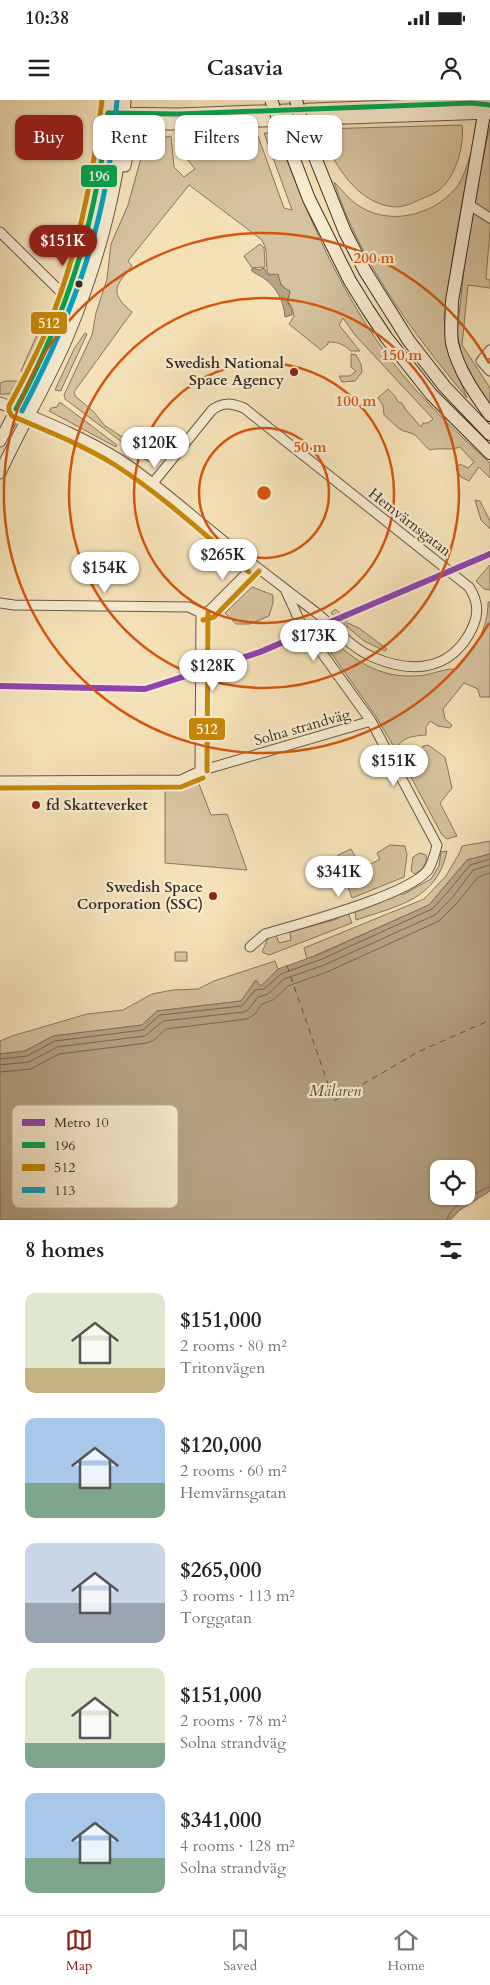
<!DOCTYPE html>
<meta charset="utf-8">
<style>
body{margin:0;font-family:Cardo,serif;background:#f2f2f2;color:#202124;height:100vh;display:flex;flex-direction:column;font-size:19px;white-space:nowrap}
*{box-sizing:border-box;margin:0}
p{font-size:16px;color:#757577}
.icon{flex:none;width:28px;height:28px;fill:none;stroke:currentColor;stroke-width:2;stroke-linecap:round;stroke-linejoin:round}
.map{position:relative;height:1120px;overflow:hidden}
.panel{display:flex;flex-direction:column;background:#fff;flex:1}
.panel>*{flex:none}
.top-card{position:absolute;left:15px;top:15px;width:460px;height:45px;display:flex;gap:10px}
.tools{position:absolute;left:430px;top:1060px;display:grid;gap:10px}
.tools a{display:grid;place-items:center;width:45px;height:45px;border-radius:10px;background:#fff;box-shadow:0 1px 4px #0004;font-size:25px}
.price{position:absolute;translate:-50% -42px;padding:0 11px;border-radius:18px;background:#fff;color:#222;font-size:16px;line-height:32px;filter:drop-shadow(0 1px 2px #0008)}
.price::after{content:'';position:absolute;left:50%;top:30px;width:15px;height:11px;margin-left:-8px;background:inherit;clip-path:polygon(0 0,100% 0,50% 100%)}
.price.active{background:#8f2418;color:#fff}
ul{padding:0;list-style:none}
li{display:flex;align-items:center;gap:15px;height:125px;padding:0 25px}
li span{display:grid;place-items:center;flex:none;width:140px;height:100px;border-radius:10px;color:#555}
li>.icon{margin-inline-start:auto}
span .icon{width:60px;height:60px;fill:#fffc;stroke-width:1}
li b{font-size:21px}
h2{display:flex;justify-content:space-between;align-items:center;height:60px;padding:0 25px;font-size:21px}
.pill{padding:0 18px;border-radius:10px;background:#fff;box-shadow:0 1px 4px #0004;font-size:18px;line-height:45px}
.pill.active{background:#8f2418;color:#fff}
.status{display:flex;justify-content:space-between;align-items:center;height:35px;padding:0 25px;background:#fff;direction:ltr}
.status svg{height:14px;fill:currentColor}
header{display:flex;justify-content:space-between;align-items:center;height:65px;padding:0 25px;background:#fff;font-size:22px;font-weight:600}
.tabs{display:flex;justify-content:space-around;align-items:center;height:70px;border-top:1px solid #e0e0e0;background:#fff;font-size:14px;color:#757577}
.tabs a{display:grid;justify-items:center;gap:2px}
.tabs .active{color:#8f2418}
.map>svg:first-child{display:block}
.green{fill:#d5c29e;stroke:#867660}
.water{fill:#b5a385;stroke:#83735d;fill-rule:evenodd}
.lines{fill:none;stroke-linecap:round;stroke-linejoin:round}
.shore{stroke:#766754;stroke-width:1}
.ferry{stroke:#5e4f40;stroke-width:1;stroke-dasharray:6 5;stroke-linecap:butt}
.minor-casing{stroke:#675848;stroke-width:11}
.tertiary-casing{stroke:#675848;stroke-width:13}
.secondary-casing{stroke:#382b22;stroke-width:14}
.minor{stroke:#f8ecd1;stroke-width:9}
.tertiary{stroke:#f8ecd1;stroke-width:11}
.secondary{stroke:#f8ecd1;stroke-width:12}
.secondary-bridge-casing{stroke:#382b22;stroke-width:14;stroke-linecap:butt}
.secondary-bridge{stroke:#f8ecd1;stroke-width:12}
.bus-1-casing{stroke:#f8ecd1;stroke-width:9}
.bus-2-casing{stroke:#f8ecd1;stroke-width:9}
.bus-3-casing{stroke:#f8ecd1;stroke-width:9}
.bus-1{stroke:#00a651;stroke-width:5}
.bus-2{stroke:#c78708;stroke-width:5}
.bus-3{stroke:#03a3c5;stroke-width:5}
.metro-1-casing{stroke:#f8ecd1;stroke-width:10}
.metro-1{stroke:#8e44ad;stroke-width:6}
.ring{fill:none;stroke:#d6540e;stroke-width:2.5}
.bus-dot{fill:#382b22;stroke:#f8ecd1;stroke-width:2}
.poi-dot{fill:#8f2418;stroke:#f8ecd1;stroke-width:2}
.labels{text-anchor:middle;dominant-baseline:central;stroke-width:4.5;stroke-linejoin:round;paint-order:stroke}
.poi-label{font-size:15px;font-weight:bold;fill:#382b22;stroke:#f8ecd1;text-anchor:end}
.street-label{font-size:15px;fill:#382b22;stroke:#f8ecd1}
.water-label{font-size:16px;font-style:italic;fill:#5e4f40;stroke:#f8ecd1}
.key{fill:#f8ecd1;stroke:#beb29c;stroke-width:1}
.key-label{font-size:14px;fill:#382b22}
.centre{fill:#d6540e;stroke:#f8ecd1;stroke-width:2.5}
.ring-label{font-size:15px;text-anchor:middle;font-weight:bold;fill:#d6540e;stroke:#f8ecd1;stroke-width:4.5;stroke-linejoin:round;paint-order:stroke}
.line-badge{stroke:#f8ecd1;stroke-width:2}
.badge-label{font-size:14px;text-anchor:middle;font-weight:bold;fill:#fff}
</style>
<div class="status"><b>10:38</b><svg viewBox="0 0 49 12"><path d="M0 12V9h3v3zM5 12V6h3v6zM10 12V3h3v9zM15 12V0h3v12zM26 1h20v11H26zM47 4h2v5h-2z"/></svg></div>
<header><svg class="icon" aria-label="menu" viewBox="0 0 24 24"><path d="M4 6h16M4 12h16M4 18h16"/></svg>Casavia<svg class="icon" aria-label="person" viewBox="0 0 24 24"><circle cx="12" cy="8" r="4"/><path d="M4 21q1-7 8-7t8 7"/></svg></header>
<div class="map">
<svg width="490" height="1120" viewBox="0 0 490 1120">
<rect width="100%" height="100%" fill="#f5e1b8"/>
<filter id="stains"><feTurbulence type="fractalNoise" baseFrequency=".004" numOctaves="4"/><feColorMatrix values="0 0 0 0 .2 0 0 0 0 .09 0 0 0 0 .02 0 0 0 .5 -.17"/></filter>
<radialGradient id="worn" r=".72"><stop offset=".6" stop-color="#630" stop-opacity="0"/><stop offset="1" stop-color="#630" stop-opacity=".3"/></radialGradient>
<!-- green -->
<path class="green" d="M462,25C465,45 455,79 438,91C433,94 426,97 421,99C411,104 400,109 388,106C353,99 331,59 320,29Z
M490,25V130L486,179L490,180V188L468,185L462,245L490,288V307L463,260L457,234L469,125Z
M117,31L108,92L103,90L109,54Z
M264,33H277C308,118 344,203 402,274C429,306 459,335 490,363V378L479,367L469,381L461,377L456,368L460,364L468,368L474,362L460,347C449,351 441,347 430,350C423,345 421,340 415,335C410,332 404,332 400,329C394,325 389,319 384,315L383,305L378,298L388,289L395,296L398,302L402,303L406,310L421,327L423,323H428L433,319L355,235L343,218L339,225L360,251H351C343,244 338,242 328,242V244L321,250L289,224L294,216L292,208L288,201L290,191L284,188L274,175L269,174L267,171L266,150L262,140L189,85L128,161L132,166C115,186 109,193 132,212L74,292L75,296L94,312L104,325L155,359L148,361L143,358L65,299L64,295L92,235L96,213L107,179L111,144L128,105L144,47C151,38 160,38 171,36L174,67L184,77L195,69L187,59L188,36H258L284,108L292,110Z
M471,53L453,154L444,217L447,249L467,298C414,234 360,163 334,82C341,89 348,98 356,104C388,127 432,116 456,88C464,78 467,64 471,53Z
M260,144L264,148L265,167L252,168L244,156Z
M47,212V232L26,275L21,271Z
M85,233L87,234L62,288L61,291L55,290L74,249Z
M351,254L356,255L361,264L362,272L355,281L342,282L339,276H350L356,271L351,267Z
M6,281H18L22,283L13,294H0V283Z
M59,303H61L117,345L116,347L49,311L51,308L57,307Z
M475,400L480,401L490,421V429L481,420Z
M490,465V490L484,489L476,481Z
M252,487L273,495V503L269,516L250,524H236L225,513Z
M488,502H490V597H480L478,589L464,583L443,609L445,619L452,625L450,628L438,626L430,621L426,627V635C413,636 401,637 396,650L375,615L312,526L314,524C346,552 370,578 415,576C430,576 443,568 457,569C475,548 488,530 488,502Z
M335,509L348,520L344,525L331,513Z
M348,523L359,528L387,549L385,551L364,541L346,526Z
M428,645L445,657L452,688L440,703L457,736L447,739L442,735L404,664L409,668L423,646Z
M199,684L211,715L227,714L247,770L165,763V689Z
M490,741V754L467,760L429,805L307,859L304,848L424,799L446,776L460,752L462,746Z
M390,745L405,746L407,755L404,777L352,798L342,769L344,763L340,764L338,755L351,749L362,769L380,759L377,753Z
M447,751C437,800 397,806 356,820L355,811L399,794H404L431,779L439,766L441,752Z
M420,753L426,755C428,763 422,770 415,774L411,771L413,757Z
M348,812L352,823L269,855L262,852L269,836L276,834L279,843L291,840L290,832L337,819L341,814Z
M175,852H187V861H175Z
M275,861L278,869L261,886L255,881L241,901L157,911L142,925L53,936L25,951L0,954V941L12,936L87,914L123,910L152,894L173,890L198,889L214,881Z"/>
<!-- water -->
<path class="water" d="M254,168L259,170L264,168L268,175L278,174L281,185L290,192L287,201L292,210V215L285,217C284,202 277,188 265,179C260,175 255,174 251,170Z
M490,754V1091L460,1110L450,1120H0V954L25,951L53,936L142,925L157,911L241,901L256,880L261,886L278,869L320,854L429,805L467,760ZM439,1069H466V1096H439Z"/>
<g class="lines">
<!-- shore -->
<path class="shore" d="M0,959L27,956L55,941L143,930L160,915L242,906L255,890L264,889L281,874L322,859L432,809L447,793L470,765L490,759
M0,965L29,962L57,947L145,936L163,921L244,912L249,909L258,897L268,894L284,879L324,865L435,815L452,798L473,770L490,765
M0,972L31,969L59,954L147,943L154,940L166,929L247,919L255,914L262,904L273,900L288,886L327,872L439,821L457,803L478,777L490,773
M447,1120C449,1106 474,1095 486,1088L490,1087"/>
<!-- ferry -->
<path class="ferry" d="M287,866L334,1001L418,952L490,920"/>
<!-- minor casing -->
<g class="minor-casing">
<path id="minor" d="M468,104L490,118
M0,132L67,198
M490,250L481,261L490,271
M16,309C52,324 88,339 121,360C154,382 183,408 214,433C238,453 263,472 288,491C298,499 308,506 318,514C336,529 352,549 375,558C409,572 446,572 468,536C479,518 480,504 469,487L244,308C231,303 223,302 212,310L153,383
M0,503L14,505L189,507L201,513L209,511L254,466
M200,671L201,513
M0,681L181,680L200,671L371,621
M250,847L265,834C299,824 409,795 428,770C433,762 435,753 437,745L371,621L301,524L285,489"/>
</g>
<!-- tertiary casing -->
<g class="tertiary-casing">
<path id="tertiary" d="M108,13L179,14L472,3L490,5
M107,24H177L490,13
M125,66C128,42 138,37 156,25
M0,303L16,309
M0,341L54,235L77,168L91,120L102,62L110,0
M0,373C21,327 48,283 68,236C99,161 121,82 125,0"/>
</g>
<!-- secondary casing -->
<g class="secondary-casing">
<path id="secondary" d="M484,14L452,201C452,214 450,230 452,243C458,270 475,294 490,315
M304,30L345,132L365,171L409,241L445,287L490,334
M283,31L309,99L350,181L368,210L386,237L431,294L490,353"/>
</g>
<!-- minor -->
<use href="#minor" class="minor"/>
<!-- tertiary -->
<use href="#tertiary" class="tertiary"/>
<!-- secondary -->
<use href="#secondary" class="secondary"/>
<!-- secondary-bridge casing -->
<g class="secondary-bridge-casing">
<path id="secondary-bridge" d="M271,0L283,31
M296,0L304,30"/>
</g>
<!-- secondary-bridge -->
<use href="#secondary-bridge" class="secondary-bridge"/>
<!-- bus-1 casing -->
<g class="bus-1-casing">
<path id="bus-1" d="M16,309C68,212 96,122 108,13L179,14L472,3L490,5"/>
</g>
<!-- bus-2 casing -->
<g class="bus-2-casing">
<path id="bus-2" d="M102,0C93,80 77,159 45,234C34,259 22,282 9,306V311L12,316C47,331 83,345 115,365C163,396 205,435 249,472
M203,520L214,517L259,471
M207,671L208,513
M0,688L181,687L203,678"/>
</g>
<!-- bus-3 casing -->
<g class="bus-3-casing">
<path id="bus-3" d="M22,311C77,206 108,118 117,0"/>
</g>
<!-- bus-1 -->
<use href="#bus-1" class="bus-1"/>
<!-- bus-2 -->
<use href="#bus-2" class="bus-2"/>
<!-- bus-3 -->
<use href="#bus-3" class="bus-3"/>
<!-- metro-1 casing -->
<g class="metro-1-casing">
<path id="metro-1" d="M0,586L145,589L260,552L490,454"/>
</g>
<!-- metro-1 -->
<use href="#metro-1" class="metro-1"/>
</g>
<!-- distance rings -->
<g class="ring">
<circle cx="264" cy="393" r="65"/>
<circle cx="264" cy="393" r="130"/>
<circle cx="264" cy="393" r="195"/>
<path d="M489 523A260 260 0 1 1 489 263"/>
</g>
<!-- markers -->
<circle class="bus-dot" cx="79" cy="184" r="4.5"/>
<g class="poi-dot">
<circle cx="294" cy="272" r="5"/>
<circle cx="36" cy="705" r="5"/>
<circle cx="213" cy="796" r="5"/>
</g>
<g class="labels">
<!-- poi labels -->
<g class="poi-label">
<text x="284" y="263">Swedish National<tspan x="284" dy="17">Space Agency</tspan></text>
<text x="46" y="705" text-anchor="start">fd Skatteverket</text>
<text x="203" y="787">Swedish Space<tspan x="203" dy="17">Corporation (SSC)</tspan></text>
</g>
<!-- street labels -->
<g class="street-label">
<text transform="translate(410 422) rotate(38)">Hemvärnsgatan</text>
<text transform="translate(302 627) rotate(-16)">Solna strandväg</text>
</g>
<!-- water labels -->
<g class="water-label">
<text x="335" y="991">Mälaren</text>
</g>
</g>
<!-- legend -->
<rect x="12" y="1005" width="166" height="103" rx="8" class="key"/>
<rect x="22" y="1019" width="23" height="7" fill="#8e44ad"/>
<rect x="22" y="1042" width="23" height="6" fill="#00a651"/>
<rect x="22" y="1064" width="23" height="7" fill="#c78708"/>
<rect x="22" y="1087" width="23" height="6" fill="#03a3c5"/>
<g class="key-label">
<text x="54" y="1027">Metro 10</text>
<text x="54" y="1050">196</text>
<text x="54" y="1072">512</text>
<text x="54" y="1095">113</text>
</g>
<circle cx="264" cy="393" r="8" class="centre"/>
<g class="ring-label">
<text x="374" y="163">200 m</text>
<text x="402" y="260">150 m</text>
<text x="356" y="306">100 m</text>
<text x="310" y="352">50 m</text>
</g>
<g class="line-badge">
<rect x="80" y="64" width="38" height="24" rx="5" fill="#00a651"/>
<rect x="30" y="211" width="38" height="24" rx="5" fill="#c78708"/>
<rect x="188" y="617" width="38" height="24" rx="5" fill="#c78708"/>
</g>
<g class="badge-label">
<text x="99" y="81">196</text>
<text x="49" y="228">512</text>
<text x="207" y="634">512</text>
</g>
<rect width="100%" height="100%" filter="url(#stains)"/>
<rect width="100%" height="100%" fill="url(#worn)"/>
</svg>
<div class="tools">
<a><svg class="icon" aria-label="locate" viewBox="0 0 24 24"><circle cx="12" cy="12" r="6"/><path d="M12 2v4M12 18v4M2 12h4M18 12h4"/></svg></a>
</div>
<b class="price active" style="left:63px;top:167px">$151K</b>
<b class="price" style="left:155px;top:369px">$120K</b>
<b class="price" style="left:223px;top:481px">$265K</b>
<b class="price" style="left:105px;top:494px">$154K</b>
<b class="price" style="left:314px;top:562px">$173K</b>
<b class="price" style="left:213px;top:592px">$128K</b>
<b class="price" style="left:394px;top:687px">$151K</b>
<b class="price" style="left:339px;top:798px">$341K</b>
<div class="top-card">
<a class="pill active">Buy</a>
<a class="pill">Rent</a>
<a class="pill">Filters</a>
<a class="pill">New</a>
</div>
</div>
<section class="panel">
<h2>8 homes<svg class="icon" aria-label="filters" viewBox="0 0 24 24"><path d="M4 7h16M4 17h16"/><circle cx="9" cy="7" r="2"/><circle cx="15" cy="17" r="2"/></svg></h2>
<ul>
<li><span style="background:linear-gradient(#dfe7d0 75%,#c2b280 0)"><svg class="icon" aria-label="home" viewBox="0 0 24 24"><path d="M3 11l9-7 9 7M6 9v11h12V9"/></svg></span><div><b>$151,000</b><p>2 rooms · 80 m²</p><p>Tritonvägen</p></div></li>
<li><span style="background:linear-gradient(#a9c7e8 65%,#7fa58c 0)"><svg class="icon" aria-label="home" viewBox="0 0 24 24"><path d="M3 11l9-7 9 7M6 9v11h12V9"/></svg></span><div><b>$120,000</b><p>2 rooms · 60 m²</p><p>Hemvärnsgatan</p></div></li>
<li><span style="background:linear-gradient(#c9d6e8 60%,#9aa5b1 0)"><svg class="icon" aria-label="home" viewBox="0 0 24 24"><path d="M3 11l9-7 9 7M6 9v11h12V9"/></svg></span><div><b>$265,000</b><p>3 rooms · 113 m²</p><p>Torggatan</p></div></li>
<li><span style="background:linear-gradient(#dfe7d0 75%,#7fa58c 0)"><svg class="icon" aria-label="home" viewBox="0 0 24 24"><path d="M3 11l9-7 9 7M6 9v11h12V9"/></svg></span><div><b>$151,000</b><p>2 rooms · 78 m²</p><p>Solna strandväg</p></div></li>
<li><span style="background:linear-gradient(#a9c7e8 65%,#7fa58c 0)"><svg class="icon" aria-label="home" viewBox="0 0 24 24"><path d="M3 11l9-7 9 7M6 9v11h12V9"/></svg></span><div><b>$341,000</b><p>4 rooms · 128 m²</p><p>Solna strandväg</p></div></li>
</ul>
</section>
<nav class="tabs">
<a class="active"><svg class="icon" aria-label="map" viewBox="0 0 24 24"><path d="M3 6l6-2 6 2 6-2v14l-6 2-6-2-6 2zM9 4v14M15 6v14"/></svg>Map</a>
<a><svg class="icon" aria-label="saved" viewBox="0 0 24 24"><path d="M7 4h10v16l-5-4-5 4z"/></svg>Saved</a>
<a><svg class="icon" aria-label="home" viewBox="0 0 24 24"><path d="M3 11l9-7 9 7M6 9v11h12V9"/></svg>Home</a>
</nav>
